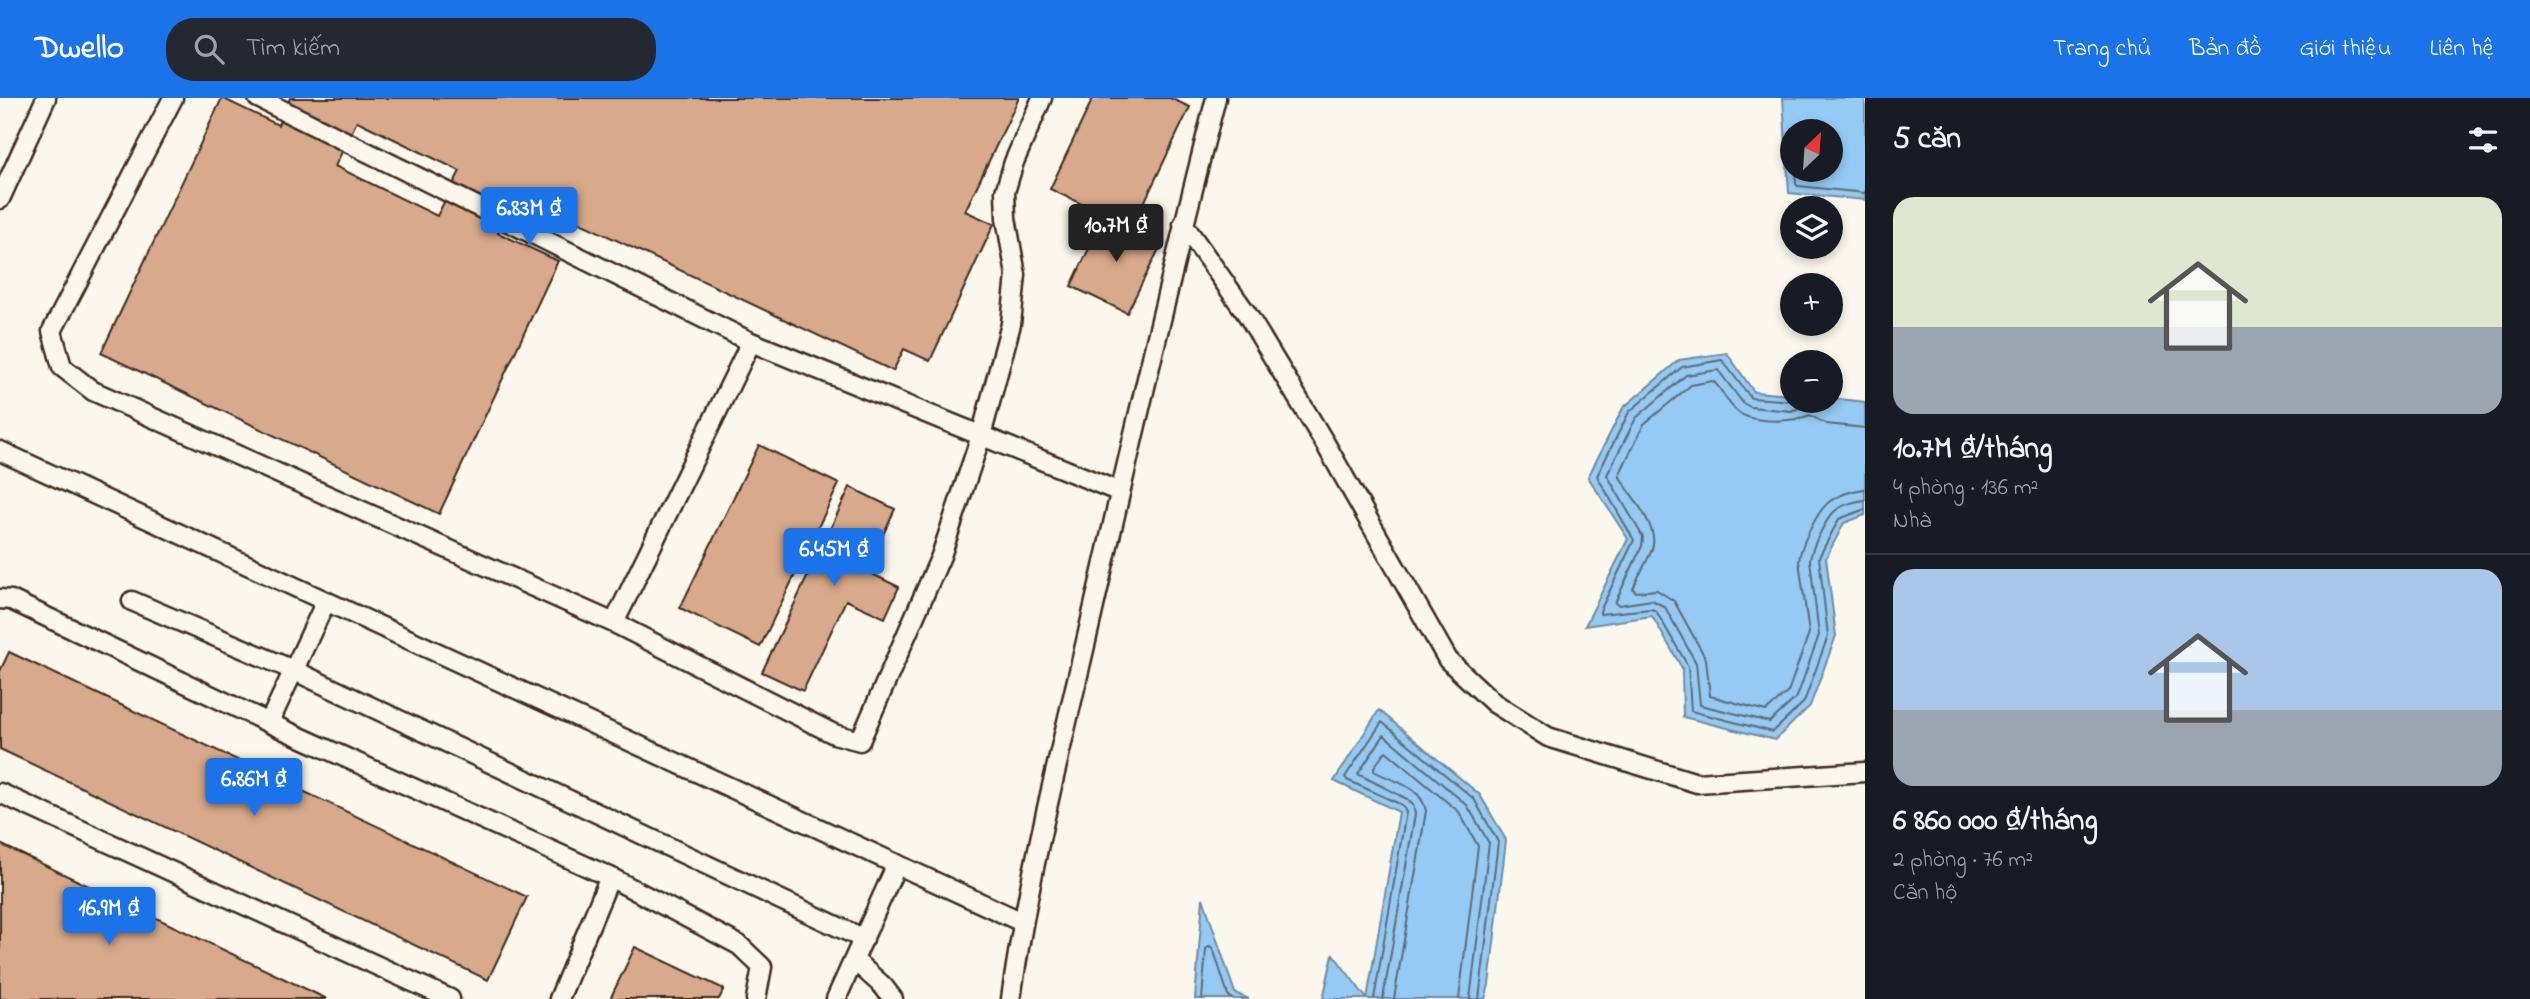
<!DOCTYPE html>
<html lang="vi">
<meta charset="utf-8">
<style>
body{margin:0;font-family:"Indie Flower",sans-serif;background:#242831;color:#f1f3f6;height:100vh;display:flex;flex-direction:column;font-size:26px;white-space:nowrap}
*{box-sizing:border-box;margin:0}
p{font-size:23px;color:#9ea1a6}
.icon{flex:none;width:38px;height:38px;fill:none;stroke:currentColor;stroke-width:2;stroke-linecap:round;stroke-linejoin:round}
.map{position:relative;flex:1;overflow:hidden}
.details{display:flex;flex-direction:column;background:#171b24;width:665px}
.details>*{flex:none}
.needle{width:46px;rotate:25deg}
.tools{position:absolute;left:1780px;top:21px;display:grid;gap:14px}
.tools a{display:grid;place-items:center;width:63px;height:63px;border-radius:50%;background:#171b24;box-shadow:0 4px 10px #0003;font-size:35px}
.price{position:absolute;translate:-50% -60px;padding:0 16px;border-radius:7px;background:#1a73e8;color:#fff;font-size:23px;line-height:46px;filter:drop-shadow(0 2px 4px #0008)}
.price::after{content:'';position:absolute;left:50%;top:42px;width:21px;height:16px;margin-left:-10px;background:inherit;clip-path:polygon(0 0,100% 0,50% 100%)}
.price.active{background:#222;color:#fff}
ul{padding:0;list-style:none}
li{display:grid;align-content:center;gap:14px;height:371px;padding:0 28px}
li+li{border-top:2px solid #363941}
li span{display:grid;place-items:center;height:217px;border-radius:21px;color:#555}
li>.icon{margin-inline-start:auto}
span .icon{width:126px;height:126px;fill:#fffc;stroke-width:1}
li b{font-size:30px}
h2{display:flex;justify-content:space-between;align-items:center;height:84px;padding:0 28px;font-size:30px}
header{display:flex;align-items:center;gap:42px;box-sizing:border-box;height:98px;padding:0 35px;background:#1a73e8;color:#fff}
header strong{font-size:33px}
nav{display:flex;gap:38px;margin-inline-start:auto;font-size:24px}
.search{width:490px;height:63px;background:#242831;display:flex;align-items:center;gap:18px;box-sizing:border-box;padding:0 24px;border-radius:28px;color:#9ea1a6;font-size:26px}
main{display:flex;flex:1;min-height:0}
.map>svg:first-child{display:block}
.water{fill:#94caf3;stroke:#708a9e;stroke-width:2;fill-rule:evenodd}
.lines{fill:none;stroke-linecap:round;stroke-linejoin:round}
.shore{stroke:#5f6a73;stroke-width:2}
.building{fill:#d8a98a;stroke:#3b2a1e;stroke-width:2;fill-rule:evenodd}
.service-casing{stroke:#3b2a1e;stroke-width:23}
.service{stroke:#fbf7ec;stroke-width:18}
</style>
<header>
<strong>Dwello</strong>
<div class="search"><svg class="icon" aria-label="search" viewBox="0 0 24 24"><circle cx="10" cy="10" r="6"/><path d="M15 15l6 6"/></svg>Tìm kiếm</div>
<nav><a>Trang chủ</a><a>Bản đồ</a><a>Giới thiệu</a><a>Liên hệ</a></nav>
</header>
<main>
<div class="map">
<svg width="1865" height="901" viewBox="0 0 1865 901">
<rect width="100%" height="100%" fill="#fbf7ec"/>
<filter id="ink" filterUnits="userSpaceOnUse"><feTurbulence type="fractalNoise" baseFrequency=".0143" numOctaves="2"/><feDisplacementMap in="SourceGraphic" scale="14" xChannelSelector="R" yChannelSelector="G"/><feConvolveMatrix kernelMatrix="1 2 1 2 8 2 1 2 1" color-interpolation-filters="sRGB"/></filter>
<g filter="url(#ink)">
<!-- water -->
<path class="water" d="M1783,0H1865V102L1789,95ZM1830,33V72H1792V33Z
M1727,255L1754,294L1792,297V303H1830L1831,300L1865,304V417L1844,425L1826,460L1836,538L1810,608L1775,642L1683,619L1682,570L1652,518L1585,528L1628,441L1588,379L1623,310L1679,262Z
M1379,612L1480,697L1506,742L1489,887L1485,901H1367L1399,714L1334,683Z
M1203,800L1235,895L1249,901H1195Z
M1333,856L1367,901H1323Z"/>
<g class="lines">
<!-- shore -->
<path class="shore" d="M1795,72L1796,86L1798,88L1865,95
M1794,303L1751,300L1722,262L1682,269L1629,314L1597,378L1634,442L1600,513V516L1651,511L1656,513L1688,568L1691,613L1773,634L1804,604L1828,538L1819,459L1839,421L1865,411
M1806,303L1799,310L1791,313L1750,309L1743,305L1718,272L1686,277L1636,320L1607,377L1643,439L1642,448L1615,505L1619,507L1652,502L1665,509L1696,565L1700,607L1770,624L1797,599L1819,537L1810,462C1811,451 1825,423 1833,415C1840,407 1855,403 1865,402
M1865,330L1826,326L1810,317C1794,324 1753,326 1738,314C1727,306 1723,292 1713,283L1691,287L1644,326L1619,377C1629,397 1660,428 1652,451C1647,465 1638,477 1633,491L1636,494L1657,492L1674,503L1706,561L1710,598L1766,613L1788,594L1809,535L1799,463C1800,449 1817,413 1829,404C1838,397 1853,392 1865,391
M1202,901L1206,851L1209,848L1213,850L1228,897L1232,901
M1374,901L1406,714L1402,707L1347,682L1345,679L1382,624L1474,701L1498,744L1479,901
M1383,901L1415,716L1413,707L1407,701L1358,676L1384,637L1467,707L1489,745L1470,901
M1394,901L1426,713C1421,687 1393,684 1374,673V669L1386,653L1459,714L1478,748L1459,901"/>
</g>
<!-- building -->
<path class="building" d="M222,0L278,27L290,0H1019L965,113L994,126L930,263L904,251L893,273L517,95L498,135L558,163L439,416L101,255ZM357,23L460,73L437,118L335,68Z
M1093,0H1170L1190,9L1132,130L1050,91Z
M1105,117L1162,145L1127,215L1071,188Z
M759,347L839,386L760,549L680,510Z
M850,389L895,411L866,473L899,489L885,520L846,502L803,593L762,574Z
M9,554L527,799L488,882L0,651V573Z
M0,746L327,901H0Z
M635,849L724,891L719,901H610Z"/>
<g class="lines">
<!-- service casing -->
<g class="service-casing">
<path id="service" d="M173,0L52,233L62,269L93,293L614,525L834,636L860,643L941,458L981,338L1011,226L1016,177L1006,120L1005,94L1014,64L1042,0
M258,0L751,244L1120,394
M0,101L46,0
M1183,126L1247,216L1326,347L1448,562L1494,605L1548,639L1697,685L1865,674
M0,353L1022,824
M0,501L11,502L269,625L610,779L559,901
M132,503L293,572L864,841
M614,525L751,244
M269,625L326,503
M0,695L450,901
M610,779L739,847L762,869L756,901
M854,862L883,888L893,901
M836,901L897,766
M1011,901C1028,779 1059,659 1087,539C1128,359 1170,179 1216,0"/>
</g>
<!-- service -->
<use href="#service" class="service"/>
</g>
</g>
</svg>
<div class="tools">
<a><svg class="needle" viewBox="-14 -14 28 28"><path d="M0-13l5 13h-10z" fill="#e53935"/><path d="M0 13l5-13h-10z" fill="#9ea1a6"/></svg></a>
<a><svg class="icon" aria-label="layers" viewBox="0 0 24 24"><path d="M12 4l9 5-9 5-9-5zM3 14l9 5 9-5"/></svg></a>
<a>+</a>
<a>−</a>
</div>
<b class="price" style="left:529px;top:149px">6.83M ₫</b>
<b class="price active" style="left:1116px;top:166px">10.7M ₫</b>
<b class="price" style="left:834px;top:490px">6.45M ₫</b>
<b class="price" style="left:254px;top:720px">6.86M ₫</b>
<b class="price" style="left:109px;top:849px">16.9M ₫</b>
</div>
<section class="details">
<h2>5 căn<svg class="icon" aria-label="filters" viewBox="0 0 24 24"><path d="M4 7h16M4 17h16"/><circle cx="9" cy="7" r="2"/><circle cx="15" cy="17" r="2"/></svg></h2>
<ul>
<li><span style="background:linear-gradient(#dfe7d0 60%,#9aa5b1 0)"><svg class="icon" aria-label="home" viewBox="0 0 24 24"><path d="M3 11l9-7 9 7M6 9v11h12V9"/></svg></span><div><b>10.7M ₫/tháng</b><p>4 phòng · 136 m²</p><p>Nhà</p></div></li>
<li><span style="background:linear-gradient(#a9c7e8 65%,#9aa5b1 0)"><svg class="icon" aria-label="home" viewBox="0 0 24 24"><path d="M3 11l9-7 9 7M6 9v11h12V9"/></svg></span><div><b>6 860 000 ₫/tháng</b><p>2 phòng · 76 m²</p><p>Căn hộ</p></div></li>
</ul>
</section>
</main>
